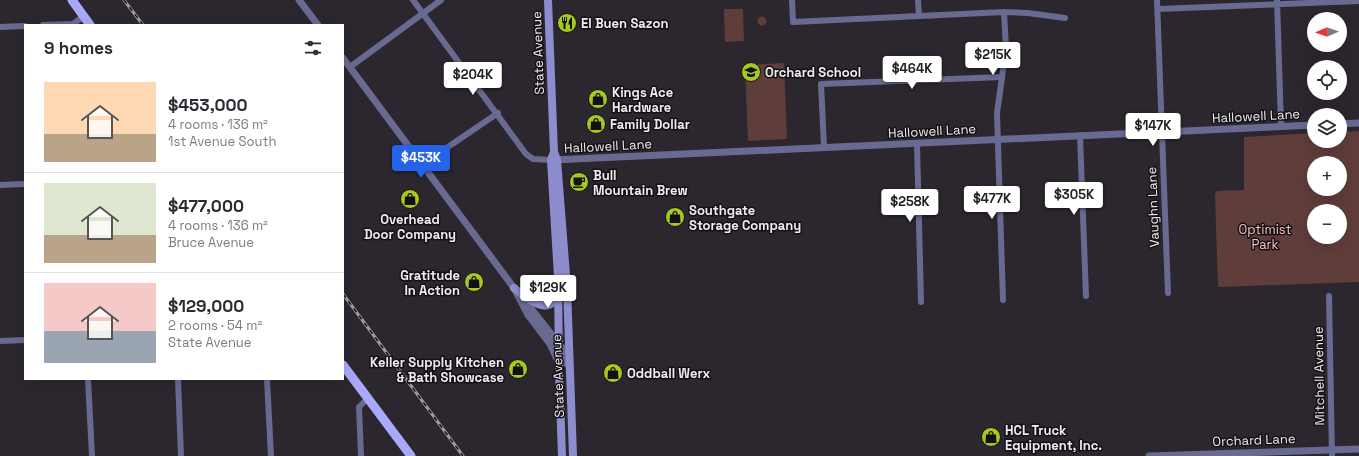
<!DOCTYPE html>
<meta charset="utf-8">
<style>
body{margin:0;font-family:"Space Grotesk",sans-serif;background:#f7f7f7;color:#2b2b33;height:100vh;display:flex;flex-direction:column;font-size:15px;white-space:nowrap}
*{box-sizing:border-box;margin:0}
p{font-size:13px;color:#7c7c81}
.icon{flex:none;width:22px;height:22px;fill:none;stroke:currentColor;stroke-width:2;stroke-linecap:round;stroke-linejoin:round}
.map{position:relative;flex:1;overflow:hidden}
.drawer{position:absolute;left:24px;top:24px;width:320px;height:356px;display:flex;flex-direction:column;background:#fff;border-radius:0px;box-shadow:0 4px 16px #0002}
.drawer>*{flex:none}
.needle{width:26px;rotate:268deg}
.tools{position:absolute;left:1307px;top:12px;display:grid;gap:8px}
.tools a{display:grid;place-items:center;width:40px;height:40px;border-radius:50%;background:#fff;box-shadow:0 4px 16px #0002;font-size:20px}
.price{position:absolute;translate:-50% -34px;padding:0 9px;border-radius:4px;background:#fff;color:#222;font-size:13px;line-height:26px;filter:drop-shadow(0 1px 2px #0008)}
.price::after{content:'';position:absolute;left:50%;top:24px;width:12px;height:9px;margin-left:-6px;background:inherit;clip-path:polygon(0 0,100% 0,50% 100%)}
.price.on{background:#2563eb;color:#fff}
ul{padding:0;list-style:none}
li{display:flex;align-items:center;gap:12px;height:100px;padding:0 20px}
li+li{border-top:1px solid #e1e1e2}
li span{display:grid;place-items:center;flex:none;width:112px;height:80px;border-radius:0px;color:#555}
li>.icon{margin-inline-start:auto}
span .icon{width:48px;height:48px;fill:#fffc;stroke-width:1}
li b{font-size:17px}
h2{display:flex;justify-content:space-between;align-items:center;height:48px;padding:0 20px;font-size:17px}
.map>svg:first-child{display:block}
.green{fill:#5f3d3b;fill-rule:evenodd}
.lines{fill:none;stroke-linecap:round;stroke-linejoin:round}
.minor{stroke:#696a91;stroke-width:6}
.tertiary{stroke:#696a91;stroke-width:7}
.secondary{stroke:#8d8dcd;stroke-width:8}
.primary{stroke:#a9a9fb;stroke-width:9}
.rail-casing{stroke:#a09ca2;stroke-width:3}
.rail{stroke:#131114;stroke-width:1.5;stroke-dasharray:4.5;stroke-linecap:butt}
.labels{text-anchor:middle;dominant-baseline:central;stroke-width:3;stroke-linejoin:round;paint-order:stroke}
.poi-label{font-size:13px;font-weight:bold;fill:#efecf1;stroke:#131114;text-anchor:start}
.street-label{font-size:13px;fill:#efecf1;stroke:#131114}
.park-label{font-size:13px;fill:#f9c1be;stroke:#131114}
</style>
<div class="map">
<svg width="1359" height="456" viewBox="0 0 1359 456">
<rect width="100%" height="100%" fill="#2c272e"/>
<!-- green -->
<path class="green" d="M724,9H743L744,41L725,42Z
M757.5 21a4.5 4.5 0 1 1 9 0a4.5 4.5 0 1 1-9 0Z
M784,63L787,139L748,141L745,65Z
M1359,131V282L1218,287L1215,194L1217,191L1244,190V137L1314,133V141H1340V132ZM1314,163H1340V189H1314ZM1314,211H1340V237H1314Z"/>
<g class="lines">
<!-- minor -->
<path class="minor" d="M413,0L526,154L533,159L551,160
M792,0L793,22L1004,12L1028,13L1065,18
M918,0L919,16
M1157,0L1168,293
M1277,0L1281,126
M1158,9L1359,1
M43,25L73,24L84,16
M0,27L25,26
M350,67L441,0
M1080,135L1086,296
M917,144L921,302
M824,147L821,84L1002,77
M423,164L498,113
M0,185L25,184
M1329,296L1332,456
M1003,300L997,113L1006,49L1004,12
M0,341L25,340
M88,379L92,456
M178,379L181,456
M267,379L271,456
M361,456L359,407L368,398"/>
<!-- tertiary -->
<path class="tertiary" d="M299,0L318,25
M343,58L514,288L528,315L550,344L558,361
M1340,124L1359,123
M553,160L1314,125
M521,296L563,349L567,364
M1149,456L1359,449"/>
<!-- secondary -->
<path class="secondary" d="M548,0L554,152L557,160L567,288L573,456
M554,152L551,160L558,277L559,370L562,456
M514,288C523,295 540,310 551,304L555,292"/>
<!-- primary -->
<path class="primary" d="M72,0L90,25
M343,365L411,456"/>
<!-- rail casing -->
<g class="rail-casing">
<path id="rail" d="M124,0L143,25
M343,294L463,456"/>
</g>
<!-- rail -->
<use href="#rail" class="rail"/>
</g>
<!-- icons -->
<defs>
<g id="restaurant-disc" transform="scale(1)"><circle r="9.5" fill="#a6c820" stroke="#131114"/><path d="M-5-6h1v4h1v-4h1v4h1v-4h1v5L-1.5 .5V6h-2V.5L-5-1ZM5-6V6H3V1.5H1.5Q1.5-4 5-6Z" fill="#111"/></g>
<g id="school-disc" transform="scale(1)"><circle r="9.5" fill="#a6c820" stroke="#131114"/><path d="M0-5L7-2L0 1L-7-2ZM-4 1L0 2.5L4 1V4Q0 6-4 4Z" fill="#111"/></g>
<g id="shop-disc" transform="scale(1)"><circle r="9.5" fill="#a6c820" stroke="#131114"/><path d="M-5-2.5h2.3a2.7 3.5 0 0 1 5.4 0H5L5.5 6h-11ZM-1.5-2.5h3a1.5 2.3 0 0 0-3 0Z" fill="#111"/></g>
<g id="cafe-disc" transform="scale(1)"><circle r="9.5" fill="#a6c820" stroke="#131114"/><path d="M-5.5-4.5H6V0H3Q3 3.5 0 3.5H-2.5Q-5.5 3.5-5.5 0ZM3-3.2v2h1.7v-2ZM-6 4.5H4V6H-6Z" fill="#111"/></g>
</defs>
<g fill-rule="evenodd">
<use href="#restaurant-disc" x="567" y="23"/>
<use href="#school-disc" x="751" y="72"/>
<use href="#shop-disc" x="598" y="99"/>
<use href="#shop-disc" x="596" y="124"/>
<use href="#cafe-disc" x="579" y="182"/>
<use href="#shop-disc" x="410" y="199"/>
<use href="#shop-disc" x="675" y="217"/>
<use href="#shop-disc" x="474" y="282"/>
<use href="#shop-disc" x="518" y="369"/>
<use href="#shop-disc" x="613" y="373"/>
<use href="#shop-disc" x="991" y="437"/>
</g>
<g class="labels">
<!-- poi labels -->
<g class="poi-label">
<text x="581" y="23">El Buen Sazon</text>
<text x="765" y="72">Orchard School</text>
<text x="612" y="92">Kings Ace<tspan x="612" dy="15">Hardware</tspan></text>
<text x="610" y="124">Family Dollar</text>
<text x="593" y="175">Bull<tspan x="593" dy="15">Mountain Brew</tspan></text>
<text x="689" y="210">Southgate<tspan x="689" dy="15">Storage Company</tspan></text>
<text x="410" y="219" text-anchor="middle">Overhead<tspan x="410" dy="15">Door Company</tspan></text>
<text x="460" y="275" text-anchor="end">Gratitude<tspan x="460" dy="15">In Action</tspan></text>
<text x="504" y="362" text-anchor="end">Keller Supply Kitchen<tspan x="504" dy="15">&amp; Bath Showcase</tspan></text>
<text x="627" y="373">Oddball Werx</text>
<text x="1005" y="430">HCL Truck<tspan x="1005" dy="15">Equipment, Inc.</tspan></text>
</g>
<!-- street labels -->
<g class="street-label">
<text transform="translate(538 53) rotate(-92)">State Avenue</text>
<text transform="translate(1256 116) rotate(-3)">Hallowell Lane</text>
<text transform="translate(932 131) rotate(-3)">Hallowell Lane</text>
<text transform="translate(608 146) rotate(-3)">Hallowell Lane</text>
<text transform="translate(1153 207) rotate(-92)">Vaughn Lane</text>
<text transform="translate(558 376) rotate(-92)">State Avenue</text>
<text transform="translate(1319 376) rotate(-91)">Mitchell Avenue</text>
<text transform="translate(1254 440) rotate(-2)">Orchard Lane</text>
</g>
<!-- park labels -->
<g class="park-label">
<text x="1265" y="229">Optimist<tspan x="1265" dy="15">Park</tspan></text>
</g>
</g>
</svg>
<div class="tools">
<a><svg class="needle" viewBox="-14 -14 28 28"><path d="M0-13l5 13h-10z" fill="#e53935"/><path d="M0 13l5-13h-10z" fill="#7c7c81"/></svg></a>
<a><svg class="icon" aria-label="locate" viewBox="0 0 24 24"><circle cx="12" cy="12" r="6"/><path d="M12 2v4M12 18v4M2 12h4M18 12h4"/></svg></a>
<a><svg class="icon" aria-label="layers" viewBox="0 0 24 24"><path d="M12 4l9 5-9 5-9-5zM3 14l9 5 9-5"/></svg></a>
<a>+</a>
<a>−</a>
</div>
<b class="price" style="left:993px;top:76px">$215K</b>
<b class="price" style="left:912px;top:90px">$464K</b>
<b class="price" style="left:473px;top:96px">$204K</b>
<b class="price" style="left:1153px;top:147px">$147K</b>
<b class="price on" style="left:421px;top:179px">$453K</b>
<b class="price" style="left:1074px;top:216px">$305K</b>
<b class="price" style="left:992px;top:220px">$477K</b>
<b class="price" style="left:910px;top:223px">$258K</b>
<b class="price" style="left:548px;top:309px">$129K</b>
<section class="drawer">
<h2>9 homes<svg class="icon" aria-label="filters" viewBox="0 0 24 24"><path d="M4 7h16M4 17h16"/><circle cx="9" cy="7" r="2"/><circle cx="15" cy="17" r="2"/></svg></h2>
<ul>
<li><span style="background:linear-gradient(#ffd9b3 65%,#b9a48a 0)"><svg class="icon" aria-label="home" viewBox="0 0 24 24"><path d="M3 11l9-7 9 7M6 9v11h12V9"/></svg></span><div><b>$453,000</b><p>4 rooms · 136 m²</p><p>1st Avenue South</p></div></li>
<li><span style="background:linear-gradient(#dfe7d0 65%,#b9a48a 0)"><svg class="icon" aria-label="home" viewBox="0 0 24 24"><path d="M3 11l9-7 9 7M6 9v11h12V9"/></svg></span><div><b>$477,000</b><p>4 rooms · 136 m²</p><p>Bruce Avenue</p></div></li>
<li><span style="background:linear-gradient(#f6c9c9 60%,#9aa5b1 0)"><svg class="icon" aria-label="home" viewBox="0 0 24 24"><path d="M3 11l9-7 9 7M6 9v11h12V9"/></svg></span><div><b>$129,000</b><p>2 rooms · 54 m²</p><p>State Avenue</p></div></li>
</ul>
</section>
</div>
